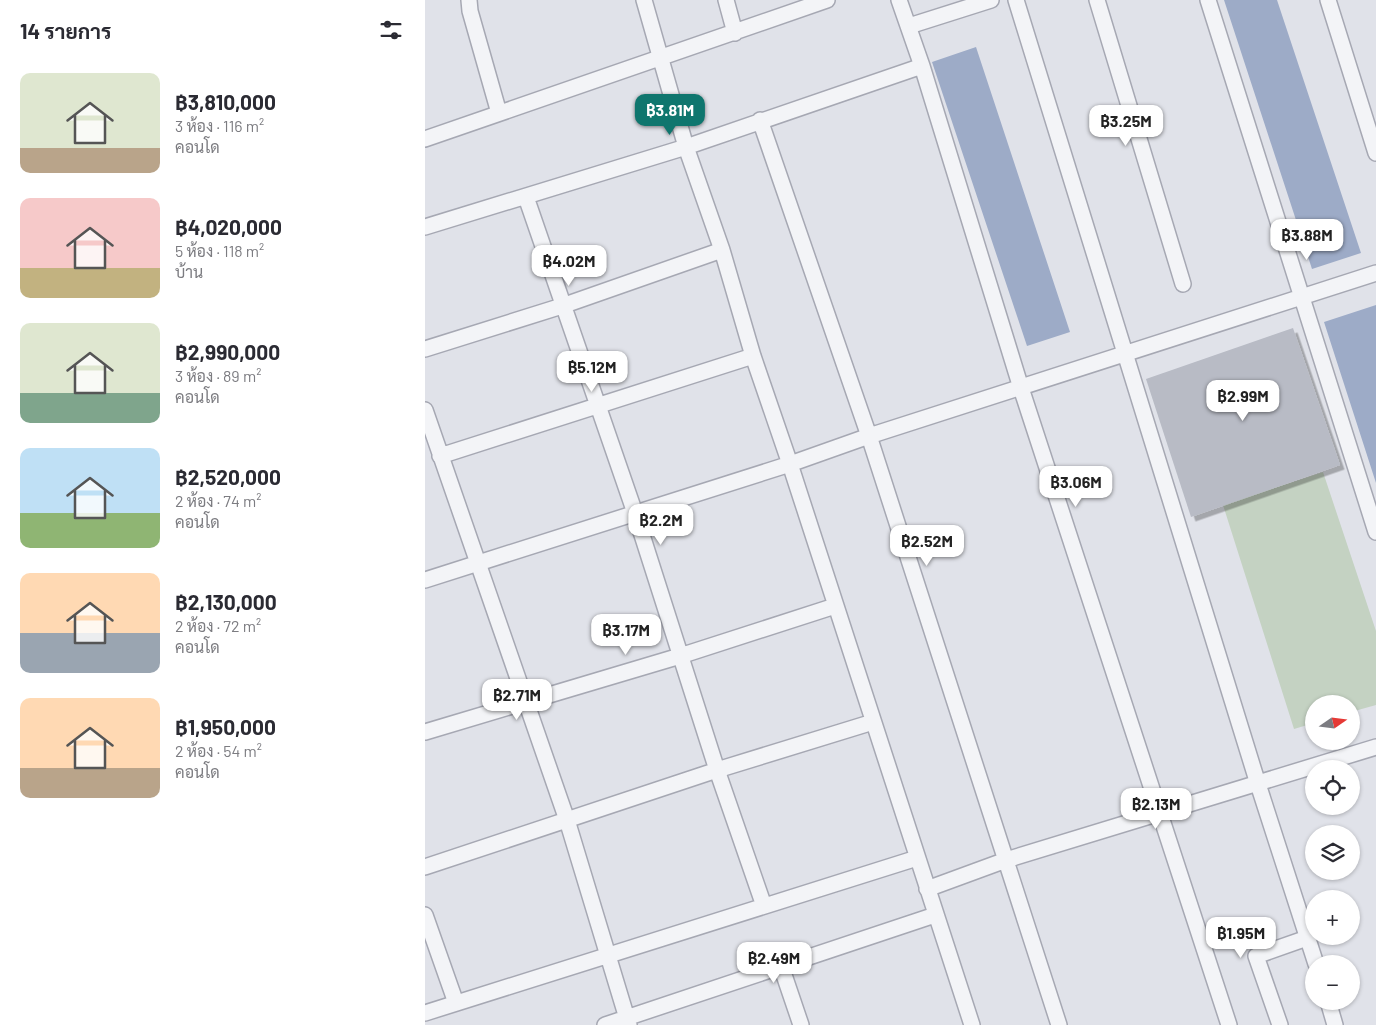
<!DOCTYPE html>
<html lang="th">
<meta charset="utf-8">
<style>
body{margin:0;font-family:Barlow,Sarabun,sans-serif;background:#f2f2f3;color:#2b2b33;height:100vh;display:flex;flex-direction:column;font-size:19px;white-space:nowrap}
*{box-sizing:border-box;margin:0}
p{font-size:16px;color:#7c7c81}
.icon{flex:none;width:28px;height:28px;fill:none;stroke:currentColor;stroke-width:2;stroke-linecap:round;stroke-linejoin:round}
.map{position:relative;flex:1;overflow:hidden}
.sheet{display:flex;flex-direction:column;background:#fff;width:425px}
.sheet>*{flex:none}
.needle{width:32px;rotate:76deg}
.fabs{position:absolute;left:880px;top:695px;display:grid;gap:10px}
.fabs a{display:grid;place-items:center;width:55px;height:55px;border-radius:50%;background:#fff;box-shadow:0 1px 4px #0004;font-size:25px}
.price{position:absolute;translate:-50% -42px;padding:0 11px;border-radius:10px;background:#fff;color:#222;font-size:16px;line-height:32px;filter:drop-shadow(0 1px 2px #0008)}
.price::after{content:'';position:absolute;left:50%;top:30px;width:15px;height:11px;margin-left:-8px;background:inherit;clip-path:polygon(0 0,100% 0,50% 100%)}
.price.on{background:#0f766e;color:#fff}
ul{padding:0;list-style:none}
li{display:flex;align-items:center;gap:15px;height:125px;padding:0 20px}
li span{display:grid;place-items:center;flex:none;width:140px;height:100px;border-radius:10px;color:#555}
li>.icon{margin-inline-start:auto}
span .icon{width:60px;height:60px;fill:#fffc;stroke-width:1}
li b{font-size:21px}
h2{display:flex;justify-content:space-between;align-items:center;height:60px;padding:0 20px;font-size:21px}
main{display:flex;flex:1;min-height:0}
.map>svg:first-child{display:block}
.green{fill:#c4d2c2}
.water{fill:#9dabc7}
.building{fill:#b8bbc5;filter:url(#shadow)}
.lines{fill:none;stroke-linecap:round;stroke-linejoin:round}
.minor-casing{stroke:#a6a8b3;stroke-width:18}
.minor{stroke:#f3f4f7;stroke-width:15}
</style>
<main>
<section class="sheet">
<h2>14 รายการ<svg class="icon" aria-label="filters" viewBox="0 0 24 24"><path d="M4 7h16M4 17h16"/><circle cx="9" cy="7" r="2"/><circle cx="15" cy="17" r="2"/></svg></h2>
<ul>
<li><span style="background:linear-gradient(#dfe7d0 75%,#b9a48a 0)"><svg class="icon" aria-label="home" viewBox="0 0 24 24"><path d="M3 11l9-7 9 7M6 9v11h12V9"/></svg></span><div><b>฿3,810,000</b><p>3 ห้อง · 116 m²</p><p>คอนโด</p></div></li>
<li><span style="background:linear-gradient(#f6c9c9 70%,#c2b280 0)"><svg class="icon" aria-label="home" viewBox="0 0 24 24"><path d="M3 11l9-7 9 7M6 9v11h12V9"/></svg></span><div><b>฿4,020,000</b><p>5 ห้อง · 118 m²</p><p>บ้าน</p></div></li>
<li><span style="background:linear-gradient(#dfe7d0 70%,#7fa58c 0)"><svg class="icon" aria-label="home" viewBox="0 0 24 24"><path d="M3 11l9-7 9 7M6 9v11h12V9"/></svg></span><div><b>฿2,990,000</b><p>3 ห้อง · 89 m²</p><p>คอนโด</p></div></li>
<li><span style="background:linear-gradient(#bfe0f5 65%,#8fb573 0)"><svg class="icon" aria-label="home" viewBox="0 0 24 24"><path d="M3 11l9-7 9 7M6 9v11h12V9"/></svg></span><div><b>฿2,520,000</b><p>2 ห้อง · 74 m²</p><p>คอนโด</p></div></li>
<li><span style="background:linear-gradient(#ffd9b3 60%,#9aa5b1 0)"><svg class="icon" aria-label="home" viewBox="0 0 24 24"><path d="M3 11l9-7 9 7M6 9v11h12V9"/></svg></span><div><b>฿2,130,000</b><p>2 ห้อง · 72 m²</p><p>คอนโด</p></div></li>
<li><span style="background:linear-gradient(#ffd9b3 70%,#b9a48a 0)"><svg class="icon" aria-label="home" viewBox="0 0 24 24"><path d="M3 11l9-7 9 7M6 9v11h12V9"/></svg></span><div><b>฿1,950,000</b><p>2 ห้อง · 54 m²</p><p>คอนโด</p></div></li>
</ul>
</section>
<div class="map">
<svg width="951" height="1025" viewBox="0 0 951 1025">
<defs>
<filter id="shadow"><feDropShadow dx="4.5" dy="4.5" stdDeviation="0" flood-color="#0004"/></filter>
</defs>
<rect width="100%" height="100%" fill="#e0e2e9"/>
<!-- green -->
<path class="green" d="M898,472L951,631V705L926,712V704H889V723L869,729L798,505Z"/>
<!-- water -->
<path class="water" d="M799,0H852L936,253L887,269Z
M551,47L645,332L602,346L507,62Z
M951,305V483L899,322Z"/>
<!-- building -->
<path class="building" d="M868,328L915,465L766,517L721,379Z"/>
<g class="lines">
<!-- minor casing -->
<g class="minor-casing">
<path id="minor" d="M44,0L45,11L74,113
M219,0L261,147L297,250L328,356L365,464L547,1025
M301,0L310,33
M474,0L497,66L596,388L804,1025
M591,0L833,784L891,964
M672,0L758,284
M783,0L951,532
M903,0L951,153
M484,26L566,0
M335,120L444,436L634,1025
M0,139L402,0
M101,197L210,513L292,770L339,906
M0,227L261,147L497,66
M0,349L137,306L297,250
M0,410L142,820L204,1025
M15,456L328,356
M0,580L365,464L444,436L951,273
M0,732L255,656L410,606
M0,867L292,770L448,722
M502,889L581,860L951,747
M0,915L31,1003
M356,966L376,1025
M903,1001L910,1025
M0,1013L492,858
M180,1025L510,915
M855,1025L831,956L882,938"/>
</g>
<!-- minor -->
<use href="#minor" class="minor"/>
</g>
</svg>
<div class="fabs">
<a><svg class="needle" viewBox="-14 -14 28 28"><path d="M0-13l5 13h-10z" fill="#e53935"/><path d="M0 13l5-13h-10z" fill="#7c7c81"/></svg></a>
<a><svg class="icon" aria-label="locate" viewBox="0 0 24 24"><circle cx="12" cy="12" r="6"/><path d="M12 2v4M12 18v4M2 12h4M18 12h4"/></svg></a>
<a><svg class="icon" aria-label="layers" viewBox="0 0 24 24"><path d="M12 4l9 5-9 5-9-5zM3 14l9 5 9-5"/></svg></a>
<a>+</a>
<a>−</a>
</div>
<b class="price on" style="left:245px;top:136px">฿3.81M</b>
<b class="price" style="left:701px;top:147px">฿3.25M</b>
<b class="price" style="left:882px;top:261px">฿3.88M</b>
<b class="price" style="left:144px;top:287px">฿4.02M</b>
<b class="price" style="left:167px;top:393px">฿5.12M</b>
<b class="price" style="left:818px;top:422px">฿2.99M</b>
<b class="price" style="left:651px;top:508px">฿3.06M</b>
<b class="price" style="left:236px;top:546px">฿2.2M</b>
<b class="price" style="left:502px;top:567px">฿2.52M</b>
<b class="price" style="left:201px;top:656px">฿3.17M</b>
<b class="price" style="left:92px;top:721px">฿2.71M</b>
<b class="price" style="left:731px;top:830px">฿2.13M</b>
<b class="price" style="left:816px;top:959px">฿1.95M</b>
<b class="price" style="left:349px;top:984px">฿2.49M</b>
</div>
</main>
